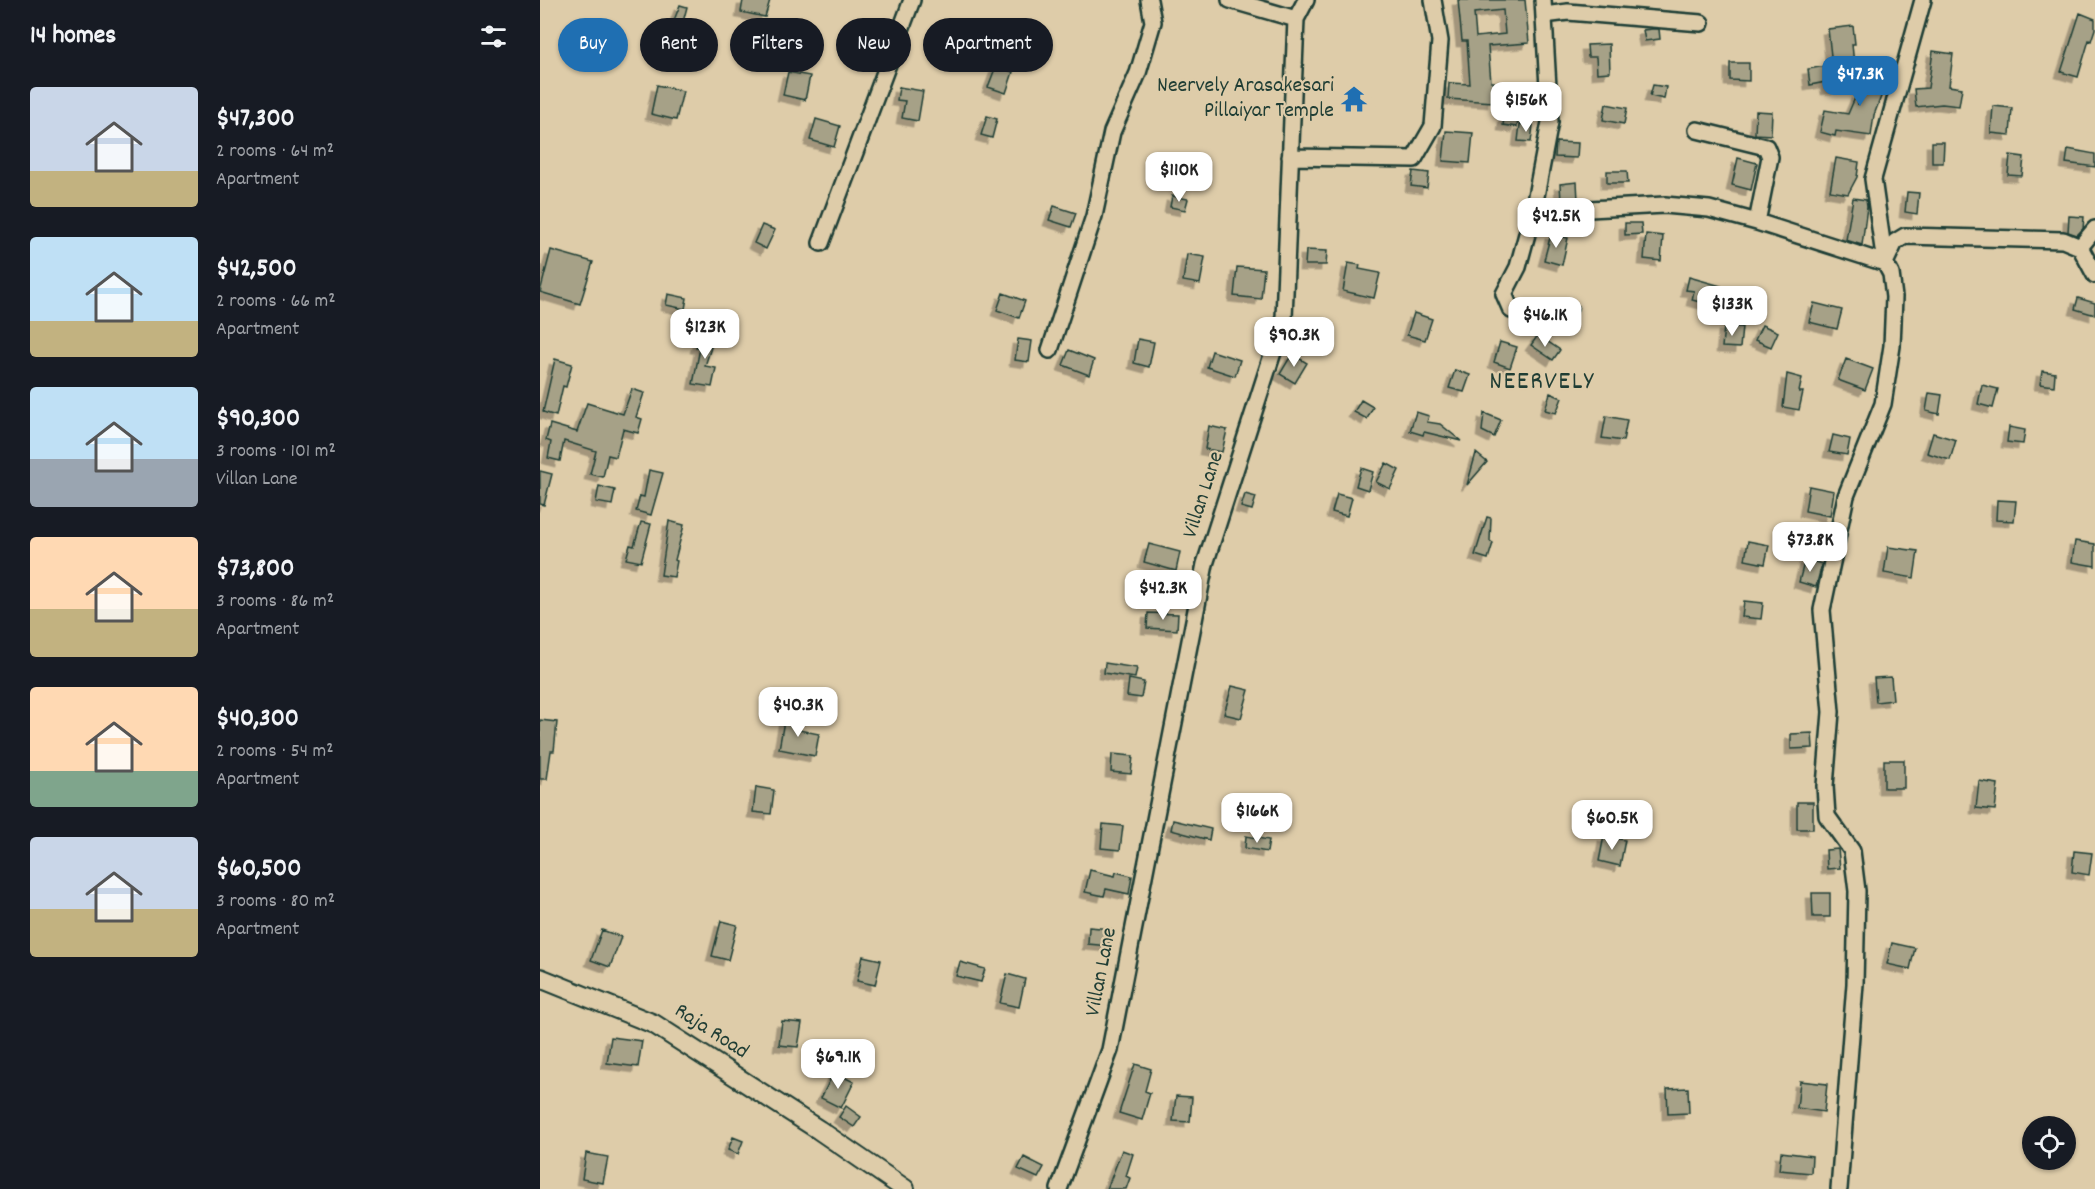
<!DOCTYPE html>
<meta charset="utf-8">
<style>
body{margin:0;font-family:Dekko,sans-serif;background:#20242c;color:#f1f3f6;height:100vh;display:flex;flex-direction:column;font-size:22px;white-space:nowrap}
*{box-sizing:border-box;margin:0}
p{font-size:20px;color:#9ea1a6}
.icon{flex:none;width:33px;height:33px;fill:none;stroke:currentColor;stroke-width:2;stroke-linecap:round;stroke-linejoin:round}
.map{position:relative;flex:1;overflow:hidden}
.drawer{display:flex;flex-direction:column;background:#171b24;width:540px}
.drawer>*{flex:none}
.hud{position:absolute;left:18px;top:18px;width:570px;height:54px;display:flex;gap:12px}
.tools{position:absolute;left:1482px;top:1116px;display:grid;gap:12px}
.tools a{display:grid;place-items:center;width:54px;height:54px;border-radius:50%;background:#171b24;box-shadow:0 2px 4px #0004;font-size:30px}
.price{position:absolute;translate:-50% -51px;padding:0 14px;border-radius:12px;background:#fff;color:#222;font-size:20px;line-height:39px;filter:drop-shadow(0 2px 3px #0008)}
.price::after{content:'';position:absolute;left:50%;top:36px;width:18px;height:14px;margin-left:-9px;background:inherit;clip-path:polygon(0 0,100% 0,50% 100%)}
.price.active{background:#1f6fb2;color:#fff}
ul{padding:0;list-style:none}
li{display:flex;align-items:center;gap:18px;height:150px;padding:0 30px}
li span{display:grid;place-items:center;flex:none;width:168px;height:120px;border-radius:6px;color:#555}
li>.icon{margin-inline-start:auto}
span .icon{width:72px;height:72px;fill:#fffc;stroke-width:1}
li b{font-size:26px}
h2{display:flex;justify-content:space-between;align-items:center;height:72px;padding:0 30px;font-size:26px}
.chip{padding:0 21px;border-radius:27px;background:#171b24;box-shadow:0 2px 4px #0004;font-size:21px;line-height:54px}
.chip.active{background:#1f6fb2;color:#fff}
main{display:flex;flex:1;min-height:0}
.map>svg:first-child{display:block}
.building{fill:#a6a187;stroke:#1f3d34;stroke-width:1.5;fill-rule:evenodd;filter:url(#shadow)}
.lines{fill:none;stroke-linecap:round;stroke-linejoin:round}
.minor-casing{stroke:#1f3d34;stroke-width:20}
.tertiary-casing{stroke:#1f3d34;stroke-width:22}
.minor{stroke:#decca9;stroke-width:15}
.tertiary{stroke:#decca9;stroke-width:18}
.labels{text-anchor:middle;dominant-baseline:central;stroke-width:4.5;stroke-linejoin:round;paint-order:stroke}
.poi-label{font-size:22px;fill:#1f3d34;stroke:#decca9;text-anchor:end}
.street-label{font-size:22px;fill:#1f3d34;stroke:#decca9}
.quarter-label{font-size:26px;letter-spacing:1.5px;fill:#1f3d34;stroke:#decca9}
</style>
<main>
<section class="drawer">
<h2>14 homes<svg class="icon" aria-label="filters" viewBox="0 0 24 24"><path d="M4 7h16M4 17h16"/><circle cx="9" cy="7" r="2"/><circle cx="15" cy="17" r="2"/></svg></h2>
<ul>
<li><span style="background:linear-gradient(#c9d6e8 70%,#c2b280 0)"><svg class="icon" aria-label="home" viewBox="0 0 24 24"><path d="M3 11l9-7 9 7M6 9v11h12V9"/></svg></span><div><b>$47,300</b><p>2 rooms · 64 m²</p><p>Apartment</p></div></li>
<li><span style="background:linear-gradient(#bfe0f5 70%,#c2b280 0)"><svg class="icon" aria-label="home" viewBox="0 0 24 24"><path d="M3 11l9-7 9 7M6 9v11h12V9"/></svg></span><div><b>$42,500</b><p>2 rooms · 66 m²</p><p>Apartment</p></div></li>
<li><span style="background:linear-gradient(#bfe0f5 60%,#9aa5b1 0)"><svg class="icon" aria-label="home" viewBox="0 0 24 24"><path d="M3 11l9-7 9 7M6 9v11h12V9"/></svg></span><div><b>$90,300</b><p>3 rooms · 101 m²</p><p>Villan Lane</p></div></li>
<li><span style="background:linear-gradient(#ffd9b3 60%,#c2b280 0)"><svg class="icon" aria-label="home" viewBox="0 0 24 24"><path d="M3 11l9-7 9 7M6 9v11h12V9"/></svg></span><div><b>$73,800</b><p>3 rooms · 86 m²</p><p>Apartment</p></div></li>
<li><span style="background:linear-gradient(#ffd9b3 70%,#7fa58c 0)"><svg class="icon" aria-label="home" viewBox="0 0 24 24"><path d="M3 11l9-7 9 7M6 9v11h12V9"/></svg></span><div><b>$40,300</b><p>2 rooms · 54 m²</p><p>Apartment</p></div></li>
<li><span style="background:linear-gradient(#c9d6e8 60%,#c2b280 0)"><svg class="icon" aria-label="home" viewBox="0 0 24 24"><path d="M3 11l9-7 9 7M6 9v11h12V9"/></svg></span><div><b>$60,500</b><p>3 rooms · 80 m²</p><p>Apartment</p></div></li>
</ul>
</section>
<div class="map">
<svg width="1555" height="1189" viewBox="0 0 1555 1189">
<defs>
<filter id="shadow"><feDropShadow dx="-5.5" dy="5.5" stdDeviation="0" flood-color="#0004"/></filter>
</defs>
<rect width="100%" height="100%" fill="#decca9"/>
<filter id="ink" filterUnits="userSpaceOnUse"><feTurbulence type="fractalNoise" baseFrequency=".0167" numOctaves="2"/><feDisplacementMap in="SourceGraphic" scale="12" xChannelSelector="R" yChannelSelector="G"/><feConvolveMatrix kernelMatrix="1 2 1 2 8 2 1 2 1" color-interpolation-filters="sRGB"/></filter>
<g filter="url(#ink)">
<!-- building -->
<path class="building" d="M203,0H230L225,17L201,12Z
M918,0H985L989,43L948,46L951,82H954L953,102L908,99L909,83L930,84L927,41H922ZM963,10L965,34L936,37L934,13Z
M140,5L147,7L134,56L116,51L122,26L131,28Z
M1540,13L1555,19V29L1551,41L1549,40L1538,77L1521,72Z
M1313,26L1315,44H1312L1316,86L1287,89L1286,82L1270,85L1268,69L1292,65L1288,29Z
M1112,29H1119L1120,39L1105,41L1103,30Z
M1069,44L1070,72L1057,73L1056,57H1048L1047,45Z
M1393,51L1413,54L1409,86L1422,88L1419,106L1402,104L1376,107L1374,89L1388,88Z
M1335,61L1352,68L1334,115L1331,136L1296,131L1295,136L1280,132L1285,110L1308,114L1317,93L1318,105Z
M1190,63H1209V81L1190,80Z
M456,66L473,72L466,93L448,87Z
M248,72L270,76L265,100L243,95Z
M117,85L143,91L136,120L111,114Z
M983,85L993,86L992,98L982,97Z
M1113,85L1126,87L1124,99L1110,96Z
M359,87L383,91L378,121L362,118L365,101L357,100Z
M967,99L981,101L977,127L963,125Z
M1066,104L1087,108L1084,124L1063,120Z
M1453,106L1472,108L1470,135L1451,133Z
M1216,111L1232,112L1231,135L1215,134Z
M447,116L457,119L452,138L441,135Z
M276,119L300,126L294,147L270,140Z
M980,124L993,125L991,142L978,141Z
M906,131L933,133L930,163L903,161Z
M1016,142L1038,143L1037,158L1015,157Z
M1392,142H1404L1403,163H1392Z
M1528,149L1555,154V167L1526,163Z
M1470,155L1484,157L1482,176L1468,175Z
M1198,158L1217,163L1211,190L1192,185Z
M1296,158L1319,162L1317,177L1308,194L1290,191Z
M873,171L889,173L887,188L871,186Z
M1067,171H1087L1088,183H1067Z
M1037,182L1038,200L1021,201L1020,184Z
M1367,192L1379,193L1377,214L1365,212Z
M632,196L648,199L645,210L630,207Z
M1313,198L1326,200L1327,207L1322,245L1306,240Z
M514,206L536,213L531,227L509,220Z
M1529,216L1544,217L1543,229L1537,235L1528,232Z
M1085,223H1101L1102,234L1085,235Z
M222,225L235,230L226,249L214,243Z
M1011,234L1028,238L1022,265L1004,260Z
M1106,234L1123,236L1121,261L1104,259Z
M11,250L53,262L40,304L0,292Z
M766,250L787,251L786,265H765Z
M647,254L665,257L660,284L643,281Z
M808,263L820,265L819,269L840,273L834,298L803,291Z
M697,267L724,269L721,299L694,296Z
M1149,277L1181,286L1176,306L1152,300L1154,291L1146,290Z
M463,293L485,301L479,318L457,310Z
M128,294L147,298L145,309L126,305Z
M1538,298L1555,303V315L1535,309Z
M1024,302L1039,306L1032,329L1017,324Z
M1274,303L1302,310L1297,329L1269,322Z
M874,313L892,319L885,340L867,335Z
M1222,325L1238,332L1231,347L1215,340Z
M1184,326L1202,327L1200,348L1182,347Z
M163,328L176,332L165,366L176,368L172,387L153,384L160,348L156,347Z
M998,335L1020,350L1013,360L991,345Z
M478,339L492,341L489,362L475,360Z
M598,339L614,342L609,367L594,363Z
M960,342L977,347L970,368L954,362Z
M529,350L554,360L549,375L523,365Z
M672,351L700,360L695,376L667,367Z
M752,354L767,363L755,383L740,374Z
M15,359L32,364L26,387L23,386L16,416L3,412Z
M1306,359L1333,369L1325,390L1298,380Z
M915,370L930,375L924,392L909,388Z
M1502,371L1515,373L1514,386L1500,384Z
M1247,374L1262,378L1259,392H1263L1259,410L1243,407Z
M1442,385L1458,389L1453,408L1438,404Z
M92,389L104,393L96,417L102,419L98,433L83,429L76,457L68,455L63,477L50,474L56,451L24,441L20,461L8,458L11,442L6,440L10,424L37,432L47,403L83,414Z
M1010,393L1022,398L1016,413L1005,410Z
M1389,393L1402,395L1399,414L1386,411Z
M821,400L833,407L827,419L814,412Z
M876,412L889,416L887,422L900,424L921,441L884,432L883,435L870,431Z
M944,413L961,420L954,437L942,431Z
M1066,416L1087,420L1083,441L1062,438Z
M669,426L687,430L682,452L665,449Z
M1469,427L1485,430L1483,444L1467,442Z
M1393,433L1416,440L1410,460L1387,453Z
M1293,435L1310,439L1307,455L1289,452Z
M936,453L947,462L927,485Z
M846,463L859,470L850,489L836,482Z
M821,468L833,472L828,490L816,486Z
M109,470L123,473L111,515L96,511L100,496L104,497Z
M0,471L12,474L4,505L0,504Z
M59,486L75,490L72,505L56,502Z
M1269,486L1294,491L1290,516L1265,511Z
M705,494L716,497L712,510L701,507Z
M797,494L812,498L807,516L792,512Z
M1457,500L1476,501L1474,521L1456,520Z
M947,517L951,518L950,541L953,543L948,559L935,555Z
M129,521L144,525L135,560L137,561L134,577L121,575Z
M101,522L111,524L101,562L86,559L90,545L94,546Z
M1208,541L1229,545L1225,564L1205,560Z
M1535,541L1555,544V566L1532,562Z
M609,544L640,552L636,571L604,562Z
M1348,547L1378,551L1374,578L1344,573Z
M1265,559L1282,564L1276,587L1259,582Z
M1204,601L1223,603L1221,619L1202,617Z
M608,613L638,614L637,630L607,628Z
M565,663L597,668L595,678L564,673Z
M1351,677L1353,700L1336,702L1334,678Z
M589,679L604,682L601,698L587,696Z
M692,686L709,690L701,718L684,714Z
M245,715L262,718L259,730L279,734L275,756L239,749Z
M0,720L17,722L14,751H11L7,779H0Z
M1272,733L1273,748L1251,749V734Z
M572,754L593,756L591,774L571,772Z
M1344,760H1364V788H1344Z
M1439,781L1458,784L1455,810L1436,808Z
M216,787L234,790L231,814L213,812Z
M1257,802H1273V829H1257Z
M633,820L671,829L669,840L631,830Z
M563,824L583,826L580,850L561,848Z
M706,836L729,840L727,852L705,848Z
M1064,836L1085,840L1080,866L1059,861Z
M1298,849L1300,868L1287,869L1286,850Z
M1534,851L1552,853L1549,875L1532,872Z
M550,870L575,876L576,872L592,876L589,894L566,889L564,896L545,892Z
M1272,893H1290V917H1273Z
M181,921L197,925L188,960L172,956Z
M549,927L571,929L569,946L548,944Z
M62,930L81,937L70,967L51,960Z
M1352,943L1375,948L1370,969L1347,964Z
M323,956L341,960L335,985L317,981Z
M420,962L445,969L441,982L416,976Z
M467,974L485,979L479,1007L460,1003Z
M242,1021L262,1023L258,1047L239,1045Z
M71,1037L102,1041L98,1067L67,1063Z
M595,1064L611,1069L605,1091L610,1093L602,1120L579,1113Z
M294,1072L314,1082L301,1108L281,1098Z
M1260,1081L1287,1084L1284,1112L1257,1108Z
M1148,1088L1149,1113L1128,1114L1127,1089Z
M636,1096L652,1097L650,1122L633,1121Z
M306,1106L321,1117L314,1127L299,1117Z
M193,1137L203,1141L198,1154L188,1150Z
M582,1150L593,1154L586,1176L590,1178L586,1189H567Z
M1241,1152L1272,1156L1271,1173L1239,1170Z
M46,1153L68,1157L63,1183L42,1179Z
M484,1157L504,1167L498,1178L478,1169Z"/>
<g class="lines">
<!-- minor casing -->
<g class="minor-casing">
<path id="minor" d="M690,0L756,19
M1003,0L1010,122L993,212L1125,205L1169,209L1217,222
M1004,15L1028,12L1161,23
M1157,130L1226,147L1230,157L1217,222L1345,263
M750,157L874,159L893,126L900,41L893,0
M281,243L372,0
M1540,247L1555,229
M1345,263L1355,242L1365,236L1523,240L1540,247L1555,275
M971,310L964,294L978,267L993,212
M510,350L554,216L572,132L598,73L613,22L609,0
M519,1189L570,1050L665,564L744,318L756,19L766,0
M1299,1189L1315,984L1317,891L1312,851L1287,816L1285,786L1291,712L1282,610L1306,496L1343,404L1352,346L1354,297L1351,274L1345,263L1333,179L1383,0"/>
</g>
<!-- tertiary casing -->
<g class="tertiary-casing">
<path id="tertiary" d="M0,978L114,1024L279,1130L365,1189"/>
</g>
<!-- minor -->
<use href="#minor" class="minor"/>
<!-- tertiary -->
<use href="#tertiary" class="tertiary"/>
</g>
</g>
<!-- icons -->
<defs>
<g id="temple-bare" transform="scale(2.07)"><path d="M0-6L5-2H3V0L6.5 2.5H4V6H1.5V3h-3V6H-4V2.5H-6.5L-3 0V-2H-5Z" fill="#1f6fb2" stroke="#decca9" stroke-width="2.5" paint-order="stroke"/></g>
</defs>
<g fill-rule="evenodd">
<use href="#temple-bare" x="814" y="99"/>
</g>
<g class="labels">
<!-- poi labels -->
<g class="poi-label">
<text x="794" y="86">Neervely Arasakesari<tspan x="794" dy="25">Pillaiyar Temple</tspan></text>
</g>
<!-- street labels -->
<g class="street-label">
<text transform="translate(664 495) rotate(-72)">Villan Lane</text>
<text transform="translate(562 972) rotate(-79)">Villan Lane</text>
<text transform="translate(171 1032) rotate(33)">Raja Road</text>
</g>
<!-- quarter labels -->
<g class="quarter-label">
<text x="1002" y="382">NEERVELY</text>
</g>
</g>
</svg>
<div class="tools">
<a><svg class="icon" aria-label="locate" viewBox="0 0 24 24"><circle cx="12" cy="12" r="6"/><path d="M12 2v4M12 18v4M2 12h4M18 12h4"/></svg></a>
</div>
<b class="price active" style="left:1320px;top:107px">$47.3K</b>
<b class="price" style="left:986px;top:133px">$156K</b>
<b class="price" style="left:639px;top:203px">$110K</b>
<b class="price" style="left:1016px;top:249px">$42.5K</b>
<b class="price" style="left:1192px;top:337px">$133K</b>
<b class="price" style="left:1005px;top:348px">$46.1K</b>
<b class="price" style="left:165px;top:360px">$123K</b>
<b class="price" style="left:754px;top:368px">$90.3K</b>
<b class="price" style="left:1270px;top:573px">$73.8K</b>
<b class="price" style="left:623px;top:621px">$42.3K</b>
<b class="price" style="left:258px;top:738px">$40.3K</b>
<b class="price" style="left:717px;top:844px">$166K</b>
<b class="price" style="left:1072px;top:851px">$60.5K</b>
<b class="price" style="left:298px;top:1090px">$69.1K</b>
<div class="hud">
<a class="chip active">Buy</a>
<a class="chip">Rent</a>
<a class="chip">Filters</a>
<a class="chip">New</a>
<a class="chip">Apartment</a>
</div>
</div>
</main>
